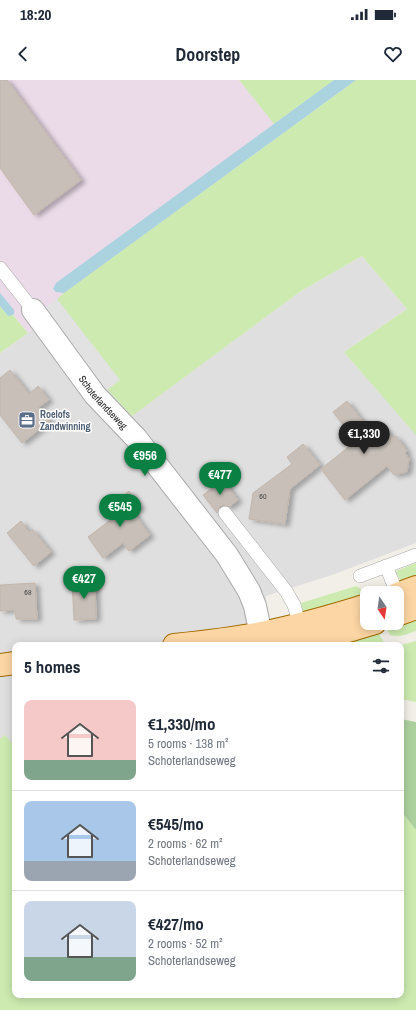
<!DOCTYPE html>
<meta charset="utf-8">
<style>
body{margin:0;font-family:"Archivo Narrow",sans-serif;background:#f2f2f3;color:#1f2937;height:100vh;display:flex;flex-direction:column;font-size:15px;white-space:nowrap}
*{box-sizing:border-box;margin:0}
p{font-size:13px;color:#747a83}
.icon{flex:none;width:22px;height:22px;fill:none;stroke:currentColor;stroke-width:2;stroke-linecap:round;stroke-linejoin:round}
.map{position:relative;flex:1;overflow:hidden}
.details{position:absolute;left:12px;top:562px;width:392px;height:356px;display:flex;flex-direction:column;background:#fff;border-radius:8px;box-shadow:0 2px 10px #0003}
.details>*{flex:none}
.needle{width:26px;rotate:167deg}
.controls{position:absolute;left:360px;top:506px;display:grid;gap:8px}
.controls a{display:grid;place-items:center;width:44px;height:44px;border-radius:8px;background:#fff;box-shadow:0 2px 10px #0003;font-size:20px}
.price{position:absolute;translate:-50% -34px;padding:0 9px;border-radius:14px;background:#0b8043;color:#fff;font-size:13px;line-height:26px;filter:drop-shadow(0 1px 2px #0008)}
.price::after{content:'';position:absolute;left:50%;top:24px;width:12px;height:9px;margin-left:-6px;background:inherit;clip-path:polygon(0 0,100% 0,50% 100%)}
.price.current{background:#222;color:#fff}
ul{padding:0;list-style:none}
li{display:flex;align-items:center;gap:12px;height:100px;padding:0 12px}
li+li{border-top:1px solid #e0e1e3}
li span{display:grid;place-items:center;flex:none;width:112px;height:80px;border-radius:8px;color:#555}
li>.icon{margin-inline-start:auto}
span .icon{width:48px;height:48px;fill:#fffc;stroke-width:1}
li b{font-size:17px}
h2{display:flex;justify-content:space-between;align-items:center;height:48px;padding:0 12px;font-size:17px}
.status{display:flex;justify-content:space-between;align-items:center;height:28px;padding:0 20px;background:#fff;direction:ltr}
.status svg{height:11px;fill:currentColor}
header{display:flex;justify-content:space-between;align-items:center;height:52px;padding:0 12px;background:#fff;font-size:18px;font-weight:700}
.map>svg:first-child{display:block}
.residential{fill:#e0dfdf}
.industrial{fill:#ebdbe8}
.grass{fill:#cdebb0}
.forest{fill:#add19e}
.parking{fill:#e2e2e2}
.water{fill:#aad3df}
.building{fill:#c7bfb8;stroke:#c4b6ab;filter:url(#shadow)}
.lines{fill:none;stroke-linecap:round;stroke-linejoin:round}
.service-casing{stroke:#a9a9a9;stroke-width:14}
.minor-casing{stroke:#a9a9a9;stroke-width:24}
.primary-casing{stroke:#a06b00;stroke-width:24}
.service{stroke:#fff;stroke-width:13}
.minor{stroke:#fff;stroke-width:22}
.primary{stroke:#fcd6a4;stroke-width:22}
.labels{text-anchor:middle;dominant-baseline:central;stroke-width:3;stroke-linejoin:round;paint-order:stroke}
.number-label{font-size:8px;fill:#4b4948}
.street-label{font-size:10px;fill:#222;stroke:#fff}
.service-label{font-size:10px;font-weight:bold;fill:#4e5e75;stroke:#fff;text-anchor:start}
</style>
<div class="status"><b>18:20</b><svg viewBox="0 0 49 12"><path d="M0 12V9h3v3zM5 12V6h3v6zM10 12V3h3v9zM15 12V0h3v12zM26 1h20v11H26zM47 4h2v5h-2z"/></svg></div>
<header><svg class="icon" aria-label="back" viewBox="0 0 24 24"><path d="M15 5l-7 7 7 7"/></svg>Doorstep<svg class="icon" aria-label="heart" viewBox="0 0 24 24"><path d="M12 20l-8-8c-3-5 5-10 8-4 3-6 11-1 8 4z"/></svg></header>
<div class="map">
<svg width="416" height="930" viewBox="0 0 416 930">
<defs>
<filter id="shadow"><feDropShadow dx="4.5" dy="2.5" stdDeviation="2" flood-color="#0004"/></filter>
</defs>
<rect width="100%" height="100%" fill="#f2efe9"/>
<!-- residential -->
<path class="residential" d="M362,176L407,229L344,272L416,353V463L332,495L266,516L263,544L270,565H15V678L0,675V273L28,253L63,221L132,335L301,211Z"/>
<!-- industrial -->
<path class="industrial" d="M0,0H239L281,51L28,253L0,218Z"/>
<!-- grass -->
<path class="grass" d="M239,0H334L274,44Z
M356,0H416V355L344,272L407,229L362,176L301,211L132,336L107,309L119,300L57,219L64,213Z
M0,226L8,236L13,235L28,253L0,273Z
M416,483V502H401L396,491Z
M356,506L364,511L367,519L304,534L301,523Z
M416,535V551C407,554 400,558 390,555L386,547Z
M377,550L383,561L390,565H318Z
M416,561V622L401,619V565Z
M5,655L15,667V915H401V731L416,750V930H0V659Z"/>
<!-- forest -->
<path class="forest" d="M401,639L416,642V750L401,731Z"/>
<!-- parking -->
<path class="parking" d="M57,219L120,300L107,310L43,229Z"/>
<!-- water -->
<path class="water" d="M334,0H356L64,213L56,212L53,209L56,203Z
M0,213L14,230V234L13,235L8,236L0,226Z"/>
<!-- building -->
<path class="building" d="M0,0H7L81,100L34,135L0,88Z
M10,290L29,314L38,306L49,320L39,327L50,341L22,363L0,335V298Z
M347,321L375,357L386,349L393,358L396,356L407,371L405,373L409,379L407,392L394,395L387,386L345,420L321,389L356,361L333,332Z
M303,364L320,385L290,409L285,444L249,439L253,413L292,384L287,377Z
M223,400L238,420L229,427L224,425L220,426L218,430L217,433L203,415Z
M129,411L141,427L133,432L150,455L129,471L123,463L103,478L88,457L117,435L109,426Z
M21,441L29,452L32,449L51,472L34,486L7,453Z
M95,500L96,539L74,540L72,501Z
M35,503L37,539H16L15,530L0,531V505Z"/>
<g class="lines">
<!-- service casing -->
<g class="service-casing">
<path id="service" d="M0,188L33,230
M225,433L286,511L294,525L301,550
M386,486L397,513
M360,496L416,475"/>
</g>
<!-- minor casing -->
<g class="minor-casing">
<g id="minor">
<path id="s1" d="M33,230L95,315L136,358L227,475L249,511L255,526L263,565"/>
</g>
</g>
<!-- primary casing -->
<g class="primary-casing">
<path id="primary" d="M397,514L416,507
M397,535L416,528
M174,565C203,562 232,559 261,553C297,546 332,536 367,525
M282,565L345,552L375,543
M0,585L15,583"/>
</g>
<!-- service -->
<use href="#service" class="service"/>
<!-- minor -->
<use href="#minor" class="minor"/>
<!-- primary -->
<use href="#primary" class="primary"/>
</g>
<!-- icons -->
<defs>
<g id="office-square" transform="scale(0.9)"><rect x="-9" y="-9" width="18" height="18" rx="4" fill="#5c6f8a" stroke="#fff"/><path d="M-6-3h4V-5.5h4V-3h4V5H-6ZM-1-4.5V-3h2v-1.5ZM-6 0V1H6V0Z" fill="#fff"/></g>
</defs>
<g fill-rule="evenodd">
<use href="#office-square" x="27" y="340"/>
</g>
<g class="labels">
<!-- number labels -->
<g class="number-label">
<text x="263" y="416">60</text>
<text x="28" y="512">68</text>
</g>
<!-- street labels -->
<g class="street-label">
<text stroke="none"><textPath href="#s1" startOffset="116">Schoterlandseweg</textPath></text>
</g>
<!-- service labels -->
<g class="service-label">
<text x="40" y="334">Roelofs<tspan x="40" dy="12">Zandwinning</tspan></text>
</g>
</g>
</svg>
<div class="controls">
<a><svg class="needle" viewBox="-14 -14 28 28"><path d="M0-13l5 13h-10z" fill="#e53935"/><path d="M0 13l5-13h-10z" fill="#747a83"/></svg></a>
</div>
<b class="price current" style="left:364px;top:375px">€1,330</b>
<b class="price" style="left:145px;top:397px">€956</b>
<b class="price" style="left:220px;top:416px">€477</b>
<b class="price" style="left:120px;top:448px">€545</b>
<b class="price" style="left:84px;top:520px">€427</b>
<section class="details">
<h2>5 homes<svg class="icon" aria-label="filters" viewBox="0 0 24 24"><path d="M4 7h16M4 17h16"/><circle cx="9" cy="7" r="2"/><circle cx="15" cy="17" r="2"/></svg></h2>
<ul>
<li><span style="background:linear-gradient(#f6c9c9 75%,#7fa58c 0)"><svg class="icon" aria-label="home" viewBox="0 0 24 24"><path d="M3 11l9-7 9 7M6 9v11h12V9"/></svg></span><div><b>€1,330/mo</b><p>5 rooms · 138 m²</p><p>Schoterlandseweg</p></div></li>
<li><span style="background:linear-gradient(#a9c7e8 75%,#9aa5b1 0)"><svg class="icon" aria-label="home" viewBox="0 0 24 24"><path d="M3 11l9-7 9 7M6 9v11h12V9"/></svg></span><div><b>€545/mo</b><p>2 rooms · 62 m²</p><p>Schoterlandseweg</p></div></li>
<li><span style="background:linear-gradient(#c9d6e8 70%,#7fa58c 0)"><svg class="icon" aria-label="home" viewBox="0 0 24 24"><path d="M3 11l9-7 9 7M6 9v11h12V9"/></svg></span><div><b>€427/mo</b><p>2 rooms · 52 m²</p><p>Schoterlandseweg</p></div></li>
</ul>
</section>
</div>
